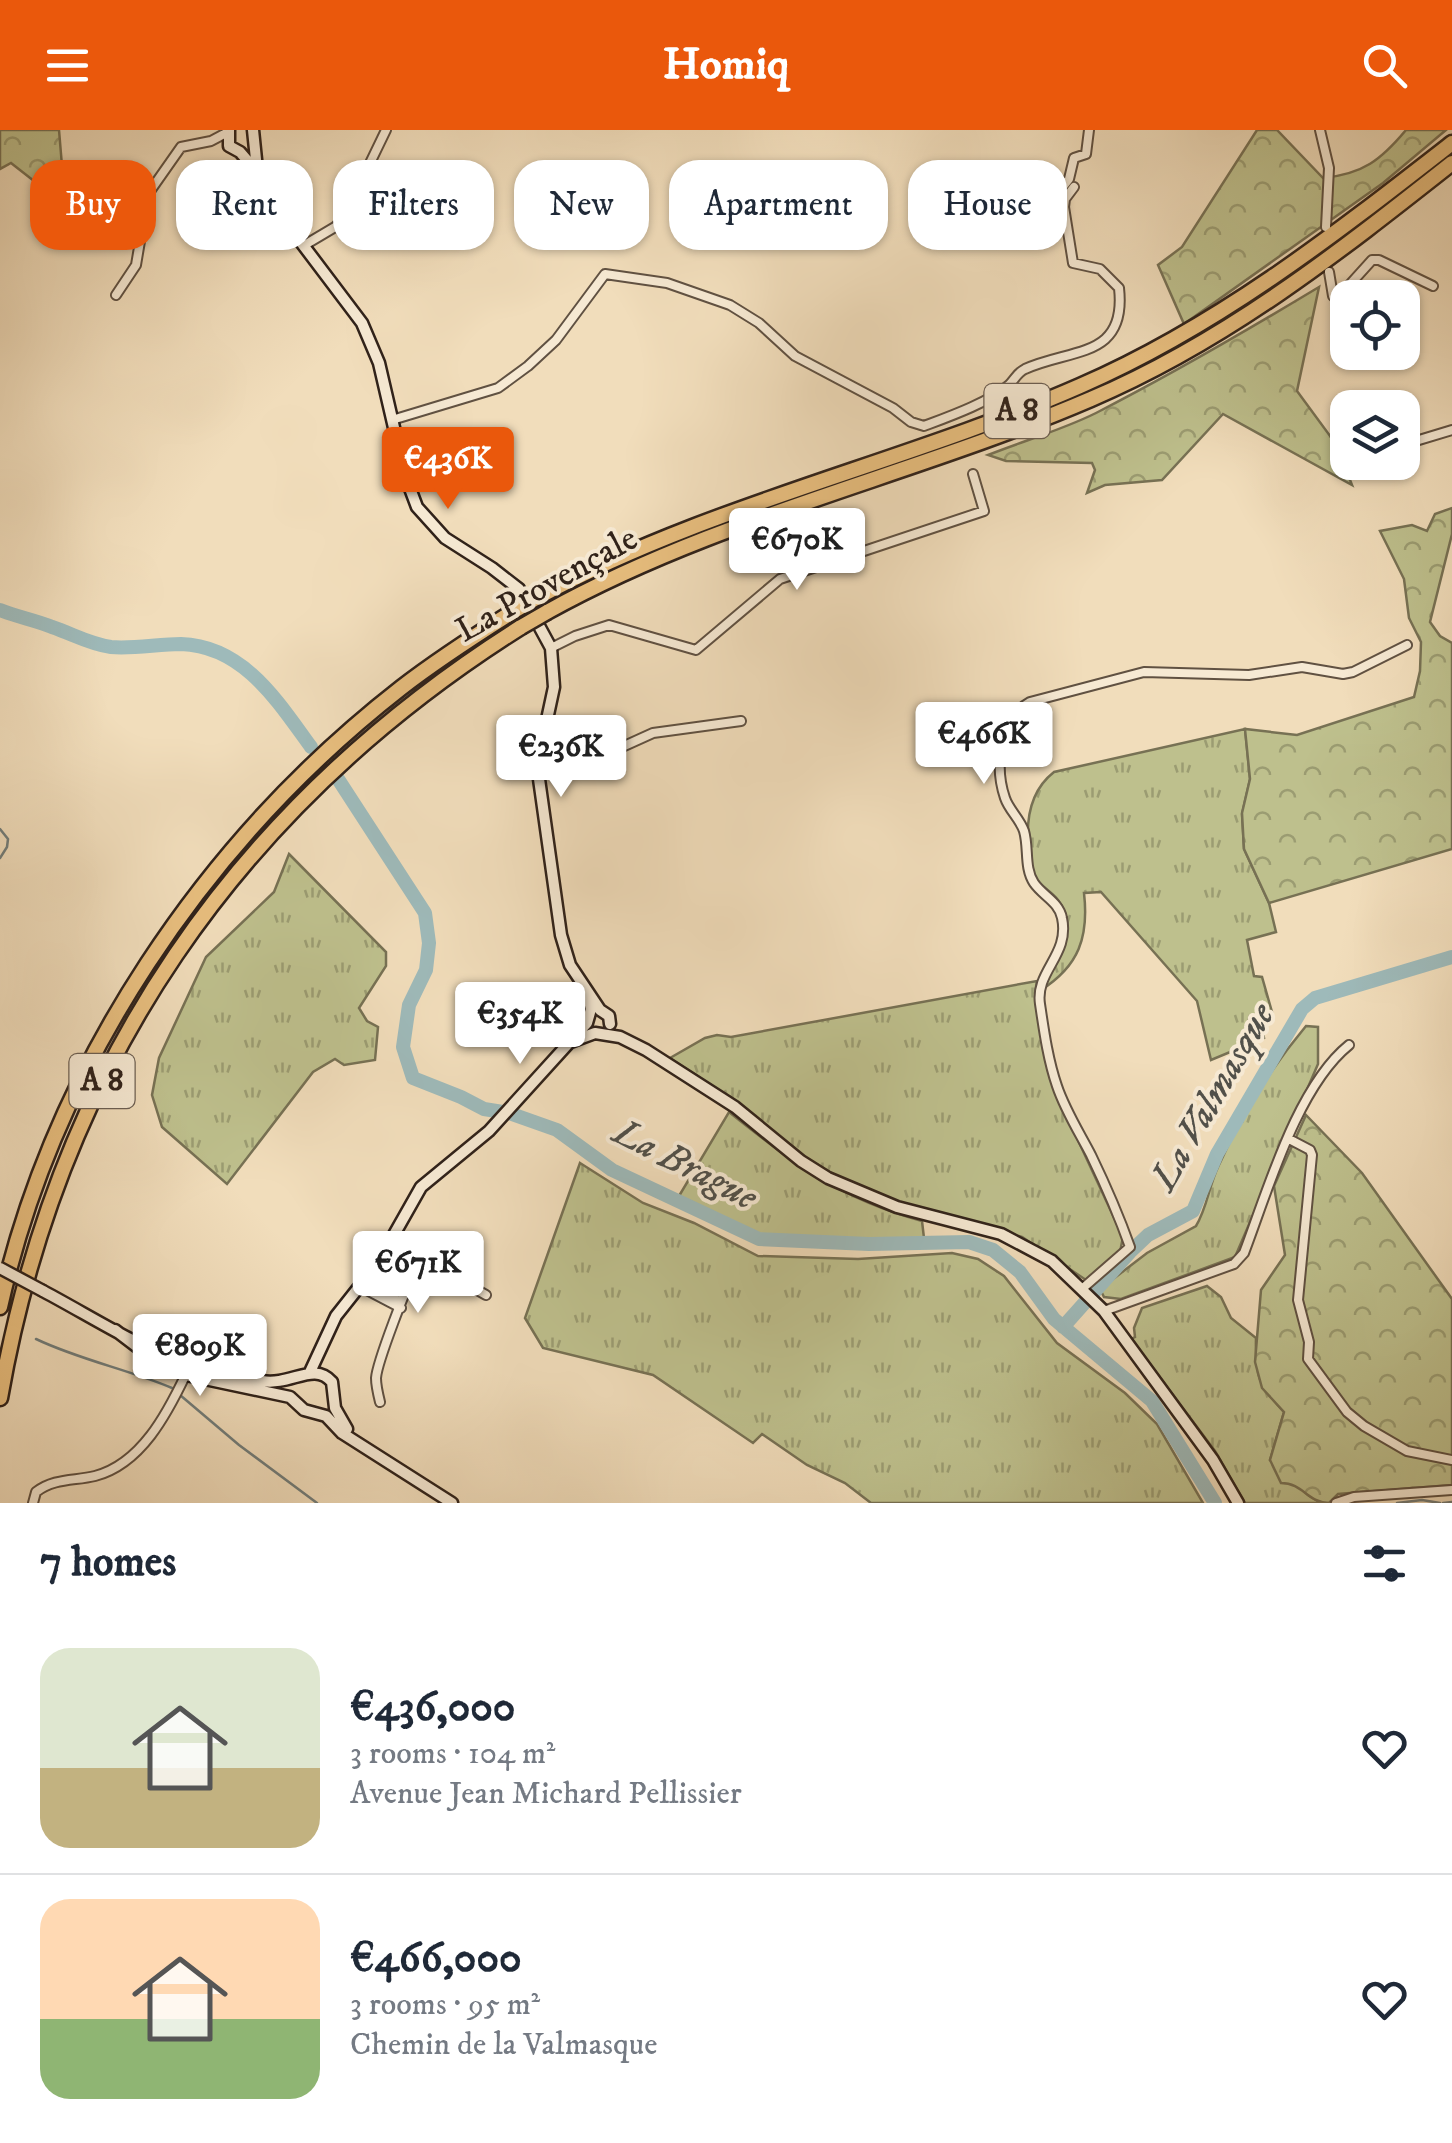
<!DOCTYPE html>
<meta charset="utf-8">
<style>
body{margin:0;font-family:"IM FELL DW Pica",serif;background:#f6f6f7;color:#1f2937;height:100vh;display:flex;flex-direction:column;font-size:38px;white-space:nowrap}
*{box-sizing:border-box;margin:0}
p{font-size:32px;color:#747a83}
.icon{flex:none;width:55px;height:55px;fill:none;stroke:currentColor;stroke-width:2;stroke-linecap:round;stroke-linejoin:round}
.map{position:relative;height:1373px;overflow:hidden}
.sheet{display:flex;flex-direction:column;background:#fff;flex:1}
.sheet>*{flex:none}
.banner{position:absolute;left:30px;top:30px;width:1392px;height:90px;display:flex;gap:20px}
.tools{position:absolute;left:1330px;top:150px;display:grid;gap:20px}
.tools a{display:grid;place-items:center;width:90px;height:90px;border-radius:20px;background:#fff;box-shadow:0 2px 8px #0004;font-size:50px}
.price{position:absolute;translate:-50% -85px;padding:0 22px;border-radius:10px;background:#fff;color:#222;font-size:32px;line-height:65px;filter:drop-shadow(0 2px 5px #0008)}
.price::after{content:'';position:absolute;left:50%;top:60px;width:30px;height:22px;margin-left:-15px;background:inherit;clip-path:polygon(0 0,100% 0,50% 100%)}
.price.selected{background:#ea580c;color:#fff}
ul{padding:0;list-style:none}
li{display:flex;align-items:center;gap:30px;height:250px;padding:0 40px}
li+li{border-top:2px solid #e0e1e3}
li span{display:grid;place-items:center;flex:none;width:280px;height:200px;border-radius:30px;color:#555}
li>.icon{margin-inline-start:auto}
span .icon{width:120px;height:120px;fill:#fffc;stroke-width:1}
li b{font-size:42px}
h2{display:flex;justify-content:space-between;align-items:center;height:120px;padding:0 40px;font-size:42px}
.chip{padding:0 35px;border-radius:30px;background:#fff;box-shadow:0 2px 8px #0004;font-size:35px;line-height:90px}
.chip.selected{background:#ea580c;color:#fff}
header{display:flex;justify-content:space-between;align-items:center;height:130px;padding:0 40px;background:#ea580c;color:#fff;font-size:45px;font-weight:700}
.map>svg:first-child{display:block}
.grass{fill:url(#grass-tufts);stroke:#777154;stroke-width:2.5}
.forest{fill:url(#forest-crowns);stroke:#777154;stroke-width:2.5}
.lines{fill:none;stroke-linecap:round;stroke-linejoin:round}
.stream{stroke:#727d7a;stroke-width:2.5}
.river{stroke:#9ebaba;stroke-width:14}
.street-casing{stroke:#605142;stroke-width:12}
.secondary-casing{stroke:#30221a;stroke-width:15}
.highway-casing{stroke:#30221a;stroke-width:19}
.street{stroke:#f6e9d3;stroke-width:8}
.secondary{stroke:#f6e9d3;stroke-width:10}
.highway{stroke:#e8be7e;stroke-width:14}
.secondary-bridge-casing{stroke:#30221a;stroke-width:15;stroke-linecap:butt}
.highway-bridge-casing{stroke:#30221a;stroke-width:19;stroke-linecap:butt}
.secondary-bridge{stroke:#f6e9d3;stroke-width:10}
.highway-bridge{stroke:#e8be7e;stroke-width:14}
.labels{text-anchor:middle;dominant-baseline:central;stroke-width:8;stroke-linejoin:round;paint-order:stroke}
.shield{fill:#f6e9d3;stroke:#6b5e52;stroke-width:2.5}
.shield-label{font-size:32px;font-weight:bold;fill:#30221a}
.street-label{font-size:35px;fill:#30221a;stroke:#f6e9d3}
.water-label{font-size:38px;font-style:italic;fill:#51504a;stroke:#f6e9d3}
</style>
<header><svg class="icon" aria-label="menu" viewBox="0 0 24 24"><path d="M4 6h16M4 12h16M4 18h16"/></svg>Homiq<svg class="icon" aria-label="search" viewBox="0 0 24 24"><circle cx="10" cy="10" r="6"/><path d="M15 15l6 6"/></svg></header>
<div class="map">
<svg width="1452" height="1373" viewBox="0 0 1452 1373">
<defs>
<pattern id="grass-tufts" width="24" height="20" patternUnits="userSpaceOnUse" patternTransform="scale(2.5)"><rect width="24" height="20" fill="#bec08d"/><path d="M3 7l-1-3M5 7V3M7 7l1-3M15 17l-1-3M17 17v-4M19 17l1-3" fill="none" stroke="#9b9c72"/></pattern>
<pattern id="forest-crowns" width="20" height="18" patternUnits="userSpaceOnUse" patternTransform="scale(2.5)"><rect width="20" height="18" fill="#bec08d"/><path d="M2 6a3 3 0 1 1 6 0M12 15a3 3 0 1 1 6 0" fill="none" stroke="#9b9c72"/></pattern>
</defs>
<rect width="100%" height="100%" fill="#f1ddbb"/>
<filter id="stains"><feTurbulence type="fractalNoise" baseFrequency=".002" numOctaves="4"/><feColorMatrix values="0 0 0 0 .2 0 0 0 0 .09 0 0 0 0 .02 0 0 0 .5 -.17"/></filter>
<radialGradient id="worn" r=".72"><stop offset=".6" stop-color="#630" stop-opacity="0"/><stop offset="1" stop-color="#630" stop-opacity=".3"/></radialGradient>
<!-- grass -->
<path class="grass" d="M1245,599L1250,649L1242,684L1244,719L1269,773L1276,802L1247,810L1254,846L1262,847L1272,882L1260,887L1264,908L1211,930L1197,871L1101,762L1084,763C1089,807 1079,836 1041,860C1054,835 1080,799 1058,770C1052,762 1041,756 1034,748C1025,712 1022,667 1054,642Z
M289,724L386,822V836L359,878L367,891L378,897L375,930L344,935L335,929L313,942L227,1054L162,997L152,965L159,928L206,827L274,762Z
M1037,851L1035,863L1048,941L1057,965L1123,1107L1120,1122L1086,1150L1022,1107L886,1068L836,1046L805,1027L729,967L670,928L705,908L717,905L731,907Z
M1306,896L1318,897V934L1235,1127L1121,1169L1104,1167L1101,1161L1104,1156L1147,1123L1196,1096C1207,1078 1209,1056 1218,1037C1240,987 1271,938 1306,896Z
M729,982C794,1034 840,1069 922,1091L924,1108L860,1110L763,1106L679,1066Z
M580,1033L643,1073L694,1093L758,1126L858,1129L952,1123L978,1129L1004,1146L1057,1213L1125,1263L1157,1294L1203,1373H871L845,1353L807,1335L762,1304L753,1313L653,1245L543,1218L525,1188Z
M1207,1156L1221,1167L1231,1188L1256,1208C1255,1247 1258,1254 1284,1282L1270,1330L1308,1365L1321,1373H1245L1215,1321L1131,1209L1135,1207L1134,1198L1142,1178Z"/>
<!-- forest -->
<path class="forest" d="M0,0H59L66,84L49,93L34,51L11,33L0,39Z
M1257,0H1277L1323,48C1363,44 1381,30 1406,0H1446L1383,53L1184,194L1158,135L1182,117Z
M1319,157L1297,261L1336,314L1352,355L1223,284L1162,350L1105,355L1087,363L1095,340L1092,333L1006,331L988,325C1023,311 1062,300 1096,283C1172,244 1246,201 1319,157Z
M1452,378V404L1430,492L1440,506L1452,513V719L1269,773L1244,719L1242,683L1250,649L1245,599L1297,605L1414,567L1420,541L1421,512L1409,488L1404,449L1380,401L1412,395L1427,401L1435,384Z
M1306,985L1362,1043L1452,1169V1355L1338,1364L1329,1373C1308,1373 1303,1353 1281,1353L1270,1330L1284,1282L1262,1258L1255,1232L1261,1160L1285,1125L1274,1056Z"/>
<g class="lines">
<!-- stream -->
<path class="stream" d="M0,699L8,709L7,717L0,728
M36,1209C80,1230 127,1239 172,1258
M180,1265L239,1315L317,1373
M1397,1373L1422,1370L1440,1373
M1443,1373L1452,1372"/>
<!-- river -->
<path class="river" d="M0,480C17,487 35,490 52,497C73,504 89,514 111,517C134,519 158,514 181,514C244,516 278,572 311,617
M338,649L425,783L429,813L426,840L409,875L403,917L413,948L461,967L484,979L509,983L557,1000L612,1040L759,1109L869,1114L969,1112L993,1120L1020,1142L1054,1189L1152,1271L1215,1373
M1063,1197L1130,1122L1148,1105L1193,1081L1217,1024L1302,879L1315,868L1452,827"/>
<!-- street casing -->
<g class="street-casing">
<path id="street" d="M1320,0L1329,38L1326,97
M1054,68L1069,49L1074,28L1086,24L1089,0
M303,116L335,97L343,89L386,0
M1329,142L1333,166L1344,161L1372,130H1379L1433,156
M116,165L136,135L148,64L181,17L211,11L228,2
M392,290L498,258L528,236L556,210L605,144L667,153L730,175L759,193L795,226L893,278L911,292L924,296C948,287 990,272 1009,255C1015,249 1017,243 1025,239C1071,218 1127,229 1119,158L1100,139L1073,133L1064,77L1065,69L1074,57
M1419,310L1452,300
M551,518L575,506L609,495L696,520L780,449L984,381L973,344
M538,634L578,637L653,603L741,591
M1289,1009L1310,1020L1312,1025L1298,1170L1309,1212L1308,1229L1347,1282L1364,1296L1407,1321L1452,1330
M363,1151L401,1172
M359,1156L401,1178
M1083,1158L1130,1117C1119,1086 1105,1054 1091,1025C1079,1002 1065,980 1057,956C1048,930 1044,901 1040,874C1035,841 1070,825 1062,788C1059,772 1043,766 1034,753C1024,738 1029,718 1024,701C1020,689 1009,680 1005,668C994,636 1000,589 1030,572L1144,542L1249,545L1302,537L1343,544L1353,542L1407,515
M1104,1181L1234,1134L1244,1123C1268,1060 1297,957 1349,915
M380,1272C378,1264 376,1256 376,1248C377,1233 408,1151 416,1140H442L486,1165
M33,1373L36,1362C54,1348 74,1351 95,1346C141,1334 167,1284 186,1244
M1336,1373L1354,1367L1452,1360"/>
</g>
<!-- secondary casing -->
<g class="secondary-casing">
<path id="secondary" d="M229,0V16L240,22L259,44L294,103L362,193L379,233L405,345L417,377L445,408L492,438L519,459L551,518L554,557L540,622L539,649L561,805L570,835L600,880L609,886L610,894
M253,0L257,39
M568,913L595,903L620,907L646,920L735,977L801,1031L828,1048L897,1077L1001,1104L1052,1131L1104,1181L1213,1330L1238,1373
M43,1161C88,1185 132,1213 179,1232C205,1243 234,1246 262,1251C291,1256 314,1231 332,1252L335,1278L347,1299
M115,1200L157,1232L186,1245L290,1267L304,1280L326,1286L342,1303L452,1373
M310,1242L336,1186L378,1133L421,1057L489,1001L587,893L591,879L588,867"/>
</g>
<!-- highway casing -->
<g class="highway-casing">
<path id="highway" d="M538,467C710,374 902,334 1080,256C1218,196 1334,105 1452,13
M547,482C718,387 912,346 1091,269C1225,212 1338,123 1452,33
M0,1177C54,934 206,710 401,558C437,530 476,505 514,481
M0,1268C58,935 237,676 521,497"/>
</g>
<!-- street -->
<use href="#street" class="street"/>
<!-- secondary -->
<use href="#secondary" class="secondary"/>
<!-- highway -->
<use href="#highway" class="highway"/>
<!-- secondary-bridge casing -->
<g class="secondary-bridge-casing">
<path id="secondary-bridge" d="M0,1138L43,1161"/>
</g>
<!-- highway-bridge casing -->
<g class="highway-bridge-casing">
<path id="highway-bridge" d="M514,481L538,467
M521,497L547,482"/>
</g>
<!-- secondary-bridge -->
<use href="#secondary-bridge" class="secondary-bridge"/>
<!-- highway-bridge -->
<use href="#highway-bridge" class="highway-bridge"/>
</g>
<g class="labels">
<!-- shield labels -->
<g class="shield">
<rect x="984.5" y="254" width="65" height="54" rx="8"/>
<rect x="69.5" y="924" width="65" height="54" rx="8"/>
</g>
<g class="shield-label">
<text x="1017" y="281">A 8</text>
<text x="102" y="951">A 8</text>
</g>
<!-- street labels -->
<g class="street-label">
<text transform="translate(547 455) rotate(-29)">La Provençale</text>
</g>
<!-- water labels -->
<g class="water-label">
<text transform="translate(1213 967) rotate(-60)">La Valmasque</text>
<text transform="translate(685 1035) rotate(27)">La Brague</text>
</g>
</g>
<rect width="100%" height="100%" filter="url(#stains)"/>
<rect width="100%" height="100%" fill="url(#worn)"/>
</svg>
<div class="tools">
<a><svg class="icon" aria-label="locate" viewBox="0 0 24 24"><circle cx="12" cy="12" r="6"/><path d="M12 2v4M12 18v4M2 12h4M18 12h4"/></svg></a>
<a><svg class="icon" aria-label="layers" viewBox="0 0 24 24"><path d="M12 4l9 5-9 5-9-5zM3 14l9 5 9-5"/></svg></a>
</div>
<b class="price selected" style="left:448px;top:382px">€436K</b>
<b class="price" style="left:797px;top:463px">€670K</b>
<b class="price" style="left:984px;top:657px">€466K</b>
<b class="price" style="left:561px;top:670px">€236K</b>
<b class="price" style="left:520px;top:937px">€354K</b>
<b class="price" style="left:418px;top:1186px">€671K</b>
<b class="price" style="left:200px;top:1269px">€809K</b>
<div class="banner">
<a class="chip selected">Buy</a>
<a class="chip">Rent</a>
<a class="chip">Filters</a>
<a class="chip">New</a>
<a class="chip">Apartment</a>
<a class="chip">House</a>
</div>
</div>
<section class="sheet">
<h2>7 homes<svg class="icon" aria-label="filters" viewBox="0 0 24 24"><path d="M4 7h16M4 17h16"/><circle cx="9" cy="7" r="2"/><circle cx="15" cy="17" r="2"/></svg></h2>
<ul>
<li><span style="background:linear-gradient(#dfe7d0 60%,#c2b280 0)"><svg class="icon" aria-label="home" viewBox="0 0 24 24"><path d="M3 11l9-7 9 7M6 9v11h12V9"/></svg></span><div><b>€436,000</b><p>3 rooms · 104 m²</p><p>Avenue Jean Michard Pellissier</p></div><svg class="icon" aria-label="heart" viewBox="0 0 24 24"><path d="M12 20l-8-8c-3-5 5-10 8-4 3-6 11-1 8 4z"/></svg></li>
<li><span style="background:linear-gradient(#ffd9b3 60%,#8fb573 0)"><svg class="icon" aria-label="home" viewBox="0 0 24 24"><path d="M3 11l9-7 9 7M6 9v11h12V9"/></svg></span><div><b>€466,000</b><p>3 rooms · 95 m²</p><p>Chemin de la Valmasque</p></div><svg class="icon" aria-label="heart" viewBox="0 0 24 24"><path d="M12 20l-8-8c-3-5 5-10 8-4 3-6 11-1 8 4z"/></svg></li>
</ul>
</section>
